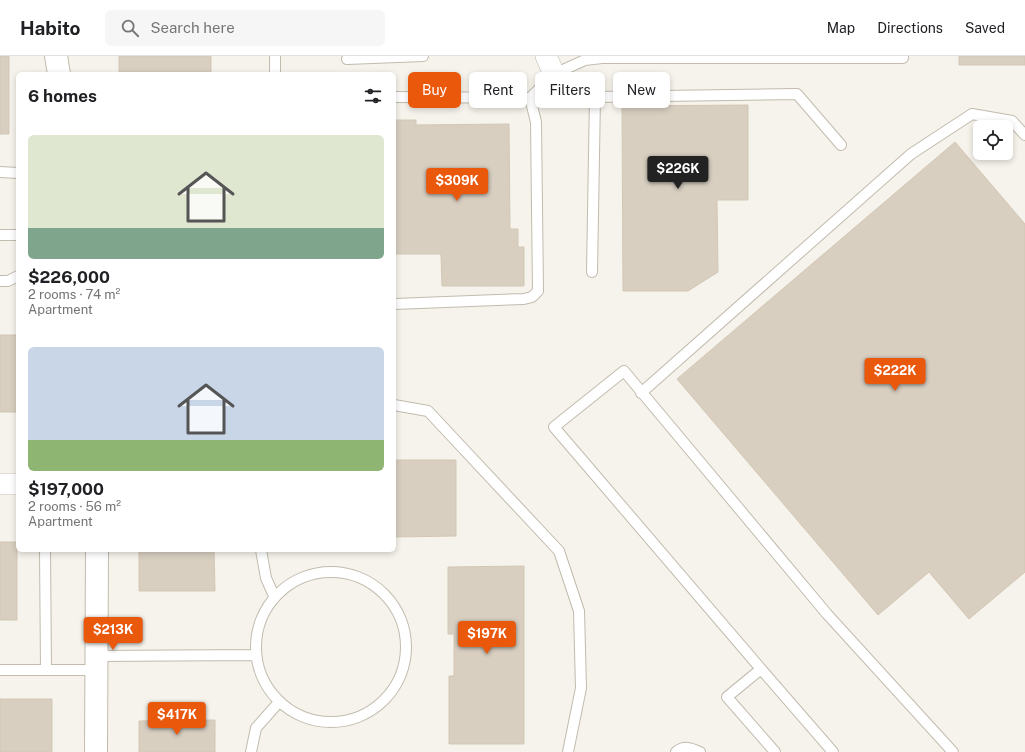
<!DOCTYPE html>
<meta charset="utf-8">
<style>
body{margin:0;font-family:"Public Sans",sans-serif;background:#f6f6f6;color:#202124;height:100vh;display:flex;flex-direction:column;font-size:15px;white-space:nowrap}
*{box-sizing:border-box;margin:0}
p{font-size:13px;color:#757577}
.icon{flex:none;width:22px;height:22px;fill:none;stroke:currentColor;stroke-width:2;stroke-linecap:round;stroke-linejoin:round}
.map{position:relative;flex:1;overflow:hidden}
.side{position:absolute;left:16px;top:16px;width:380px;height:480px;display:flex;flex-direction:column;background:#fff;border-radius:6px;box-shadow:0 2px 6px #0003}
.side>*{flex:none}
.guide{position:absolute;left:408px;top:16px;width:380px;height:36px;display:flex;gap:8px}
.buttons{position:absolute;left:973px;top:64px;display:grid;gap:8px}
.buttons a{display:grid;place-items:center;width:40px;height:40px;border-radius:6px;background:#fff;box-shadow:0 2px 6px #0003;font-size:20px}
.price{position:absolute;translate:-50% -34px;padding:0 9px;border-radius:4px;background:#ea580c;color:#fff;font-size:13px;line-height:26px;filter:drop-shadow(0 1px 2px #0008)}
.price::after{content:'';position:absolute;left:50%;top:24px;width:12px;height:9px;margin-left:-6px;background:inherit;clip-path:polygon(0 0,100% 0,50% 100%)}
.price.current{background:#222;color:#fff}
ul{padding:0;list-style:none}
li{display:grid;align-content:center;gap:8px;height:212px;padding:0 12px}
li span{display:grid;place-items:center;height:124px;border-radius:6px;color:#555}
li>.icon{margin-inline-start:auto}
span .icon{width:72px;height:72px;fill:#fffc;stroke-width:1}
li b{font-size:17px}
h2{display:flex;justify-content:space-between;align-items:center;height:48px;padding:0 12px;font-size:17px}
.tag{padding:0 14px;border-radius:6px;background:#fff;box-shadow:0 2px 6px #0003;font-size:14px;line-height:36px}
.tag.current{background:#ea580c;color:#fff}
header{display:flex;align-items:center;gap:24px;box-sizing:border-box;height:56px;padding:0 20px;background:#fff;border-bottom:1px solid #e0e0e0}
header strong{font-size:19px}
nav{display:flex;gap:22px;margin-inline-start:auto;font-size:14px}
.search{width:280px;height:36px;background:#f6f6f6;display:flex;align-items:center;gap:10px;box-sizing:border-box;padding:0 14px;border-radius:6px;color:#757577;font-size:15px}
.map>svg:first-child{display:block}
.building{fill:#d8cfc1;stroke:#d3c7b4}
.lines{fill:none;stroke-linecap:round;stroke-linejoin:round}
.service-casing{stroke:#c2bbae;stroke-width:12}
.minor-casing{stroke:#c2bbae;stroke-width:22}
.tertiary-casing{stroke:#c2bbae;stroke-width:24}
.service{stroke:#fff;stroke-width:10}
.minor{stroke:#fff;stroke-width:21}
.tertiary{stroke:#fff;stroke-width:22}
</style>
<header>
<strong>Habito</strong>
<div class="search"><svg class="icon" aria-label="search" viewBox="0 0 24 24"><circle cx="10" cy="10" r="6"/><path d="M15 15l6 6"/></svg>Search here</div>
<nav><a>Map</a><a>Directions</a><a>Saved</a></nav>
</header>
<div class="map">
<svg width="1025" height="696" viewBox="0 0 1025 696">
<rect width="100%" height="100%" fill="#f6f3ec"/>
<!-- building -->
<path class="building" d="M0,0H9V78H0Z
M119,0H211V16H119Z
M959,0H1025V9H959Z
M748,49V144H717L718,216L688,235H623L622,50Z
M394,64H416V69L509,68L510,173H518V191H524V230H442L441,198H394Z
M955,86L1025,168V516L969,563L929,516L878,559L677,323Z
M0,279H18V356H0Z
M394,404H456V480L394,481Z
M0,486H17V564H0Z
M139,494H214L215,535H139Z
M524,510V688H449V620H454V578H448V511Z
M0,643H52V696H0Z
M215,664V696H139V665Z"/>
<g class="lines">
<!-- service casing -->
<g class="service-casing">
<path id="service" d="M275,0V18
M347,3L423,0
M554,18L595,41L592,216
M394,41L530,42
M595,41L797,38L841,89
M0,116L18,117
M0,179H18
M0,225H8L18,220
M394,248L524,243L532,241L538,235L536,66L530,42L554,18L585,4L602,2H903V0
M641,337L911,98L972,58L1012,65L1025,79
M394,349L428,355L559,495L579,555L581,632L568,696
M45,494L46,614
M261,494L266,522L274,540
M256 591a75 75 0 1 1 150 0a75 75 0 1 1-150 0Z
M96,600L256,599
M761,613L727,641L775,696
M0,614H96
M251,696L256,672L279,646
M676,696C684,689 691,692 700,696
M833,696L761,613L554,371L624,315L827,558L953,696"/>
</g>
<!-- minor casing -->
<g class="minor-casing">
<path id="minor" d="M546,0L554,18
M0,428H18"/>
</g>
<!-- tertiary casing -->
<g class="tertiary-casing">
<path id="tertiary" d="M56,0L59,18
M96,696L97,494"/>
</g>
<!-- service -->
<use href="#service" class="service"/>
<!-- minor -->
<use href="#minor" class="minor"/>
<!-- tertiary -->
<use href="#tertiary" class="tertiary"/>
</g>
</svg>
<div class="buttons">
<a><svg class="icon" aria-label="locate" viewBox="0 0 24 24"><circle cx="12" cy="12" r="6"/><path d="M12 2v4M12 18v4M2 12h4M18 12h4"/></svg></a>
</div>
<b class="price current" style="left:678px;top:134px">$226K</b>
<b class="price" style="left:457px;top:146px">$309K</b>
<b class="price" style="left:895px;top:336px">$222K</b>
<b class="price" style="left:113px;top:595px">$213K</b>
<b class="price" style="left:487px;top:599px">$197K</b>
<b class="price" style="left:177px;top:680px">$417K</b>
<div class="guide">
<a class="tag current">Buy</a>
<a class="tag">Rent</a>
<a class="tag">Filters</a>
<a class="tag">New</a>
</div>
<section class="side">
<h2>6 homes<svg class="icon" aria-label="filters" viewBox="0 0 24 24"><path d="M4 7h16M4 17h16"/><circle cx="9" cy="7" r="2"/><circle cx="15" cy="17" r="2"/></svg></h2>
<ul>
<li><span style="background:linear-gradient(#dfe7d0 75%,#7fa58c 0)"><svg class="icon" aria-label="home" viewBox="0 0 24 24"><path d="M3 11l9-7 9 7M6 9v11h12V9"/></svg></span><div><b>$226,000</b><p>2 rooms · 74 m²</p><p>Apartment</p></div></li>
<li><span style="background:linear-gradient(#c9d6e8 75%,#8fb573 0)"><svg class="icon" aria-label="home" viewBox="0 0 24 24"><path d="M3 11l9-7 9 7M6 9v11h12V9"/></svg></span><div><b>$197,000</b><p>2 rooms · 56 m²</p><p>Apartment</p></div></li>
</ul>
</section>
</div>
